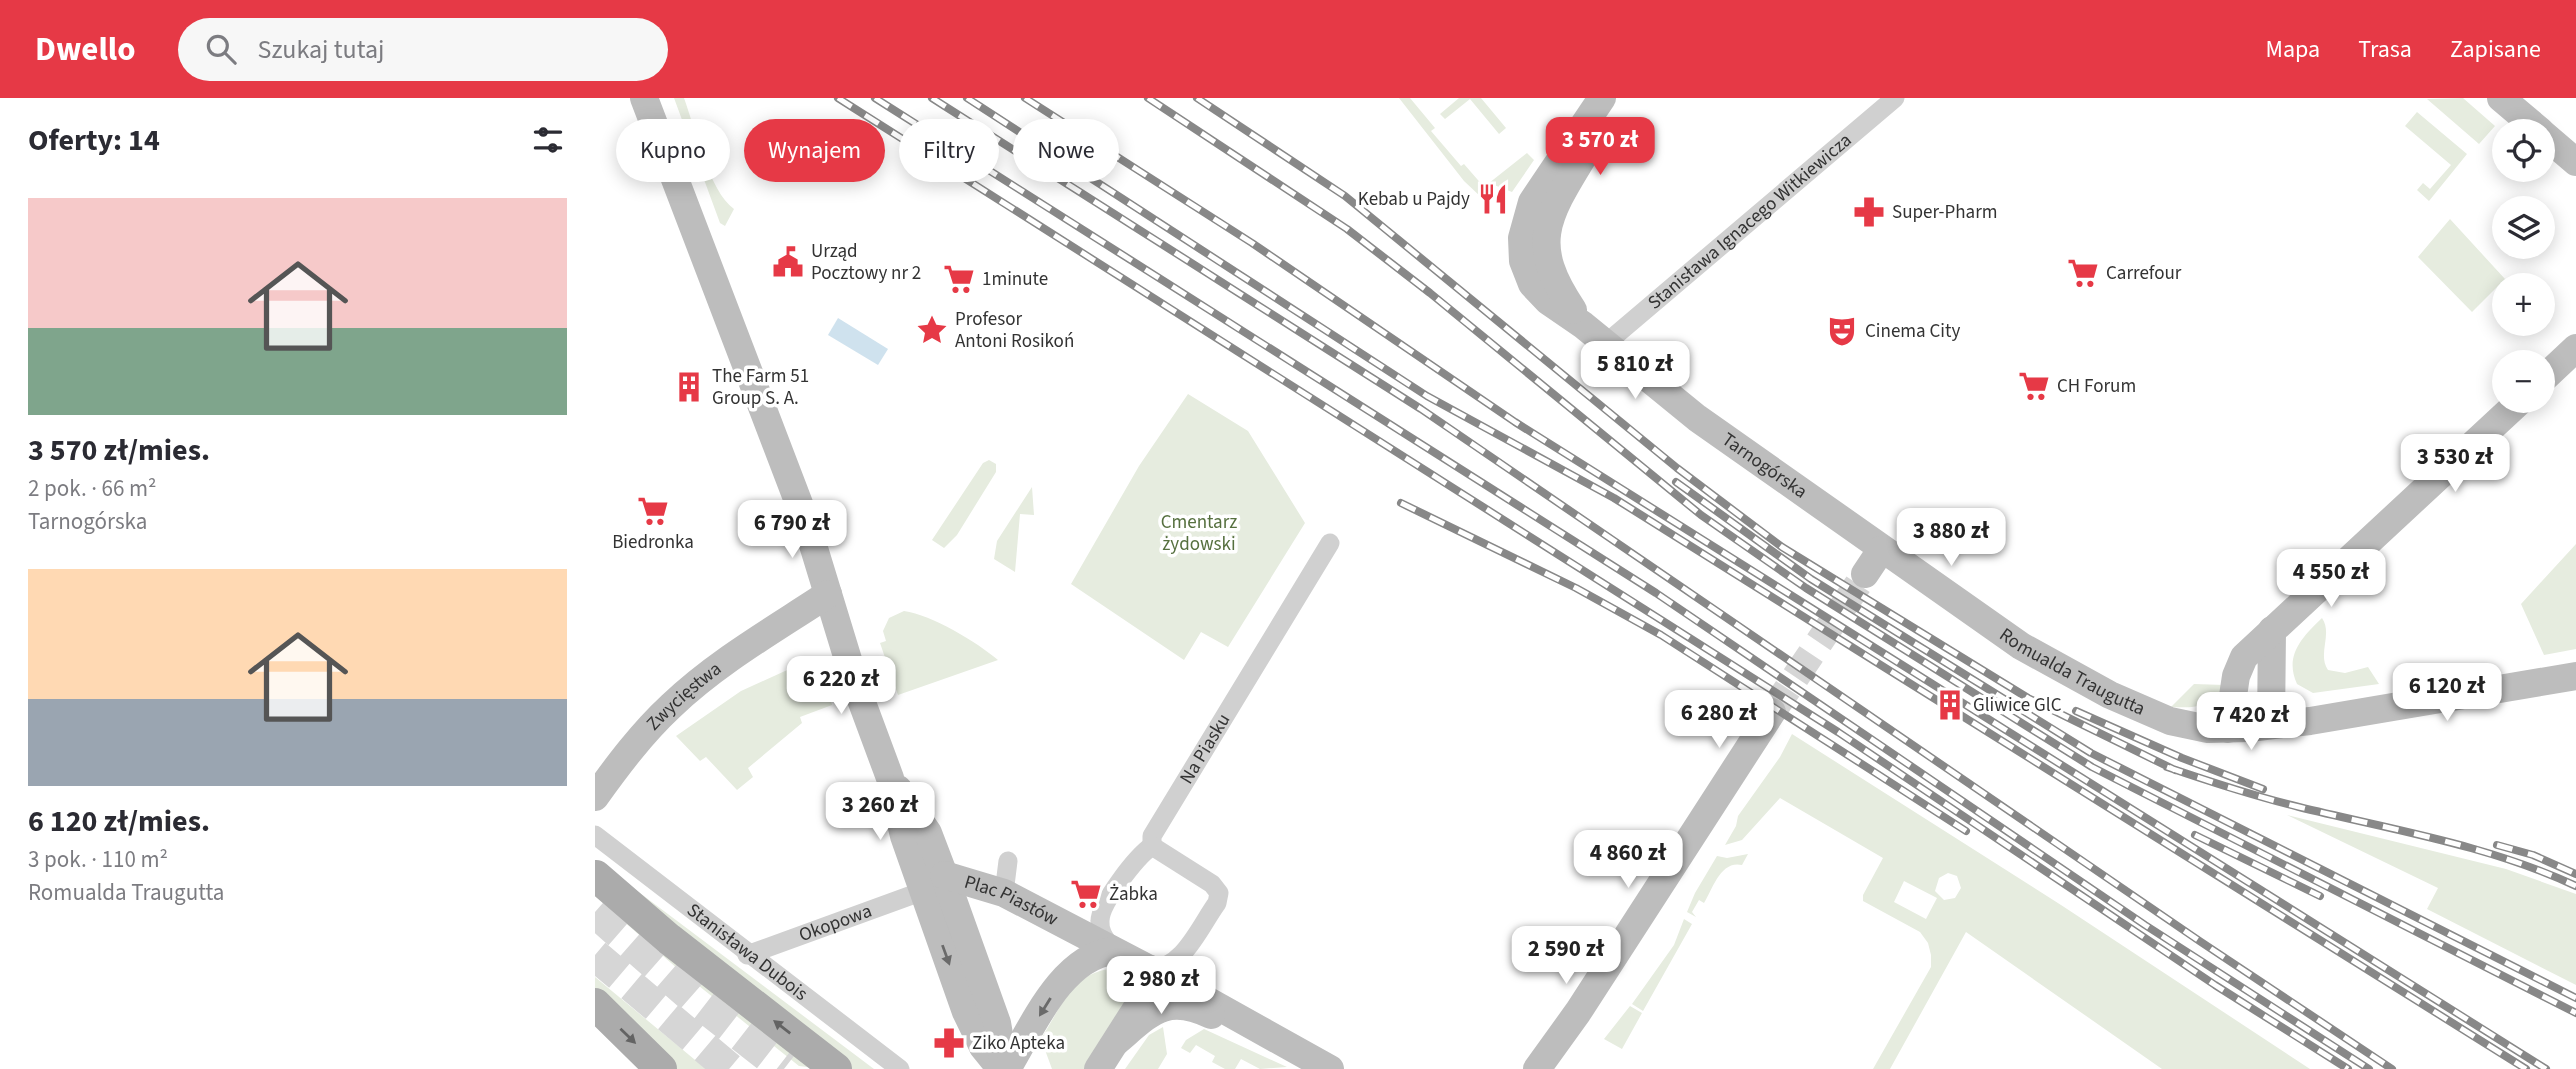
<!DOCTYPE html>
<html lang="pl">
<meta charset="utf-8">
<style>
body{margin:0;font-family:"Source Sans 3",sans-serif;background:#f7f7f7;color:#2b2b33;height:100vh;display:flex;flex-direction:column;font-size:26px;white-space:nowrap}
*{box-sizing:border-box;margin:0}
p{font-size:23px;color:#7c7c81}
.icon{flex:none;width:38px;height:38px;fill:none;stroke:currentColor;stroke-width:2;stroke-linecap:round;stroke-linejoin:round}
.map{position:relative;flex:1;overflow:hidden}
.drawer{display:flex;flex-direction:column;background:#fff;width:595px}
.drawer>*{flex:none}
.banner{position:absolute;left:21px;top:21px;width:665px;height:63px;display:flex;gap:14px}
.buttons{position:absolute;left:1897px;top:21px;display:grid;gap:14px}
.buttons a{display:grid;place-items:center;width:63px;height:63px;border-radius:50%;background:#fff;box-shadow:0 4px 18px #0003;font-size:35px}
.price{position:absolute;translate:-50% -60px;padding:0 16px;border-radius:14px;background:#fff;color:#222;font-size:23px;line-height:46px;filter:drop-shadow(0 2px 4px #0008)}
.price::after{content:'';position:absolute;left:50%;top:42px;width:21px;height:16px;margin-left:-10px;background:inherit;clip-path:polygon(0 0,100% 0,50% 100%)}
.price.current{background:#e63946;color:#fff}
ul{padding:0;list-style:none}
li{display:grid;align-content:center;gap:14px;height:371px;padding:0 28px}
li span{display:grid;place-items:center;height:217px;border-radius:0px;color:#555}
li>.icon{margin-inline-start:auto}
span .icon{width:126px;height:126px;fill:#fffc;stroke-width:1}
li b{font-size:30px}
h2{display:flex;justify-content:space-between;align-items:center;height:84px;padding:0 28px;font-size:30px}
.chip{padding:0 24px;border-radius:32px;background:#fff;box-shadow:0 4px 18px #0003;font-size:24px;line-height:63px}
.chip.current{background:#e63946;color:#fff}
header{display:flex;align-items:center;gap:42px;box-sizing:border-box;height:98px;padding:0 35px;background:#e63946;color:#fff}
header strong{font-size:33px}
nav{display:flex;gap:38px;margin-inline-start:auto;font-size:24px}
.search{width:490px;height:63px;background:#f7f7f7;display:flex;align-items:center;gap:18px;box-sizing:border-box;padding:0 24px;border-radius:38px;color:#7c7c81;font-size:26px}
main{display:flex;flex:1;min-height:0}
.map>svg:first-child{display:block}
.green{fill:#e6ecdf;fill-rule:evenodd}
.water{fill:#cfe2ee}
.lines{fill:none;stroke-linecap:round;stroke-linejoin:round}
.secondary-tunnel{stroke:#d6d6d6;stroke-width:28;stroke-dasharray:28 14;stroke-linecap:butt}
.primary-tunnel{stroke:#d6d6d6;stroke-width:32;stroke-dasharray:32 16;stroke-linecap:butt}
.street{stroke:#d0d0d0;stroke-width:19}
.secondary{stroke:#bdbdbd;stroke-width:28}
.primary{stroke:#ababab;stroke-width:32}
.rail-casing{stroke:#888;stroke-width:8}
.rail{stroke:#fff;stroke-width:5;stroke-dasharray:16;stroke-linecap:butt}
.oneway{fill:#6a6a6a}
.oneway2{fill:#636363}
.labels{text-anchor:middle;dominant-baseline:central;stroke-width:7;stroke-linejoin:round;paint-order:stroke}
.poi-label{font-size:19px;fill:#333;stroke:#fff;text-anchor:start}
.street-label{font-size:19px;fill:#333;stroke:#fff}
.park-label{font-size:19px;fill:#56703f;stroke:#fff}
</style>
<header>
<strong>Dwello</strong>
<div class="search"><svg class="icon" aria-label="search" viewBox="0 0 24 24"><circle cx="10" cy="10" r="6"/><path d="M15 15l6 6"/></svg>Szukaj tutaj</div>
<nav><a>Mapa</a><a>Trasa</a><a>Zapisane</a></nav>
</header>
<main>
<section class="drawer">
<h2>Oferty: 14<svg class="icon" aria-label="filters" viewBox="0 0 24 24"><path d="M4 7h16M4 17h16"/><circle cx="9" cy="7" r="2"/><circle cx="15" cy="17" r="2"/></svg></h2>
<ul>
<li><span style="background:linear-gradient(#f6c9c9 60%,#7fa58c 0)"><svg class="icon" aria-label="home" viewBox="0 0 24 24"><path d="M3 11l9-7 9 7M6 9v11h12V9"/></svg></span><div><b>3 570 zł/mies.</b><p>2 pok. · 66 m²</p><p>Tarnogórska</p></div></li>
<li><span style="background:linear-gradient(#ffd9b3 60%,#9aa5b1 0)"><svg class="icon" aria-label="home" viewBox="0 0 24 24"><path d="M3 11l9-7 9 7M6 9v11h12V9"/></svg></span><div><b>6 120 zł/mies.</b><p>3 pok. · 110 m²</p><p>Romualda Traugutta</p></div></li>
</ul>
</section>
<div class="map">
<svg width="1981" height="971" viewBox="0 0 1981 971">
<rect width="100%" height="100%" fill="#fff"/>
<!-- green -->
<path class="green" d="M79,0H89C100,30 114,93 139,111L130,128L125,125Z
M804,0H815L840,30L836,33L866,68L869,66L889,89L932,55L939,62L917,94L899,87L887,100L869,83Z
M864,0H886L911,30L904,36L875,1L850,21L845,16Z
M1868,0L1900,28L1884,46L1832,1Z
M1822,14L1872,56L1834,103L1822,92L1828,85L1835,91L1856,67L1810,28Z
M1855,121L1910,181L1877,214L1823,159Z
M593,296L653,333L710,425L633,549L606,534L589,562L476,486L544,368Z
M394,362L401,366V374L362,437L349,450L337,442L388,365Z
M437,389L439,417L425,416L420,474L399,461L402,443Z
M1981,446V551L1949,557L1926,506Z
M309,513C337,517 382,544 403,562L303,597L285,545L291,543L288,533L294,520Z
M1727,520C1738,536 1722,556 1733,572L1750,575L1773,569L1784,586L1718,595L1702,586C1689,558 1707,539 1727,520Z
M201,568L228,577L237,607L205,619L207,625L153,670L158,679L142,692L111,659L105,663L81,638L146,593Z
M1599,586L1629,587C1619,610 1598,610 1576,609Z
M1197,636L1466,807L1715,971H1567L1371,834L1295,971H1278L1336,869V857L1333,845L1325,834L1268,803V797L1288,760L1185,700L1147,742L1130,747L1141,728L1143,718L1185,659ZM1353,775L1362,778L1366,790L1360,800L1349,802L1340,793L1344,780ZM1309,783L1342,800L1331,821L1299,804Z
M1692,717L1911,771L1981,796V887L1832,811L1843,790Z
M1153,756L1147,767C1126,762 1118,790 1109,805L1104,802L1097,814L1101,819L1092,814L1100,795L1122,758L1132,760Z
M13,771L279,971H254Z
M0,791L229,971L204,968L84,872L0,798Z
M1089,821L1097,826L1048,913L1037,906L1079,847Z
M525,871L537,878L543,893L493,971H457L446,941C466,909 481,868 525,871Z
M0,879L111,971H78L0,894Z
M1035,908L1047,915L1027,951L1009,941Z
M568,929L572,956L563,971H530L554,937Z
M609,931L692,969L665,971L646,961L640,971H630L617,964L620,958L601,947L595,955L586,950L591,942Z"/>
<!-- water -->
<path class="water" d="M243,220L293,251L283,267L233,237Z"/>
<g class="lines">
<!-- secondary-tunnel -->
<path class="secondary-tunnel" d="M1177,614L1270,476"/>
<!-- primary-tunnel -->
<path class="primary-tunnel" d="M0,814L99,901L189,971
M0,857L135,971"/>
<!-- street -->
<g class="street">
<path id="s1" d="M1009,247L1300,0"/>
<path id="s2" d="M0,737L305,971"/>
<path id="s3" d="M557,748V738L735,445"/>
<path d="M409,795L413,763"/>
<path d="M518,852C512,843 504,835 505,823C505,805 542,758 557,748"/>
<path id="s4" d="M152,857L328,793"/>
<path d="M555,871C588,872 605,828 622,805L624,795L617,786L557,748"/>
</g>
<!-- secondary -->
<g class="secondary">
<path d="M49,0L211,424L262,591L295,680L309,738L371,914L388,949L406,971"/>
<path id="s5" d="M1007,0L937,104L927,140L928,163L937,186L953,203L988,227L1102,320L1426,548L1515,597L1575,623L1613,631L1654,630L1715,623L1981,578"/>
<path d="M1906,0L1945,33"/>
<path d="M1948,36L1981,64"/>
<path d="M978,212C934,147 950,121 988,59"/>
<path d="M1948,281L1981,250"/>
<path d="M1270,476L1286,452"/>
<path d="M1676,627L1677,532"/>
<path d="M1633,631L1641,578L1649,559L1925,303"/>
<path d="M303,691L333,735L349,777L402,925L410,971"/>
<path id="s6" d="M0,699C23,667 47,635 76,608C122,564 180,531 233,496"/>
<path id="s7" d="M349,777L409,795L581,885L735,971"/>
<path d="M522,943C555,915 571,895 616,917"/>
<path d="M412,971C437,930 466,859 518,853"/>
<path d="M503,971L545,905L555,871"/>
<path d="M942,971L983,914L1177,614"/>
</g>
<!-- primary -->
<path class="primary" d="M1,778L74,841L241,971
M0,906L66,971"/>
<!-- rail casing -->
<g class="rail-casing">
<path id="rail" d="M243,0L1243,634L1620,887L1753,971
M280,0L1061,495L1550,827L1774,971
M337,0L826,311L1606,844L1797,971
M372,0L832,298L1019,400L1931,971
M430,0L657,145L920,324L1951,971
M553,0L752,131L835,195L1106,417L1211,490L1497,669L1981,915
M602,0L750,98L1082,370L1187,449L1433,600L1580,672
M1081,384L1216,481L1496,655L1981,900
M806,405L981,490L1066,537L1371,733
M1481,613L1587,660L1668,691
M1572,669C1616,684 1659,698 1704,709C1798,732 1893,747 1981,788
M1600,737L1725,798
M1902,747L1938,757L1981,776"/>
</g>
<!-- rail -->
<use href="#rail" class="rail"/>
</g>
<!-- one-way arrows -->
<defs><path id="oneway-solid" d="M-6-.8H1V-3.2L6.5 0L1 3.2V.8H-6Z" transform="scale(1.75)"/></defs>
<g class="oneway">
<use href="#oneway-solid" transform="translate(351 857) rotate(70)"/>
<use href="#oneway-solid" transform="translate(450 909) rotate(122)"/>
</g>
<g class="oneway2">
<use href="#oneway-solid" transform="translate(187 929) rotate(-142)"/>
<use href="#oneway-solid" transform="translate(33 938) rotate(44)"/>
</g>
<!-- icons -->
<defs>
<g id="restaurant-bare" transform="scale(2.415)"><path d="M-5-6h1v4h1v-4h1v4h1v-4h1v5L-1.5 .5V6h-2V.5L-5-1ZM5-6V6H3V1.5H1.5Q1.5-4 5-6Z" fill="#e63946" stroke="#fff" stroke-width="2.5" paint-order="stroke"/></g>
<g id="pharmacy-bare" transform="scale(2.415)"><path d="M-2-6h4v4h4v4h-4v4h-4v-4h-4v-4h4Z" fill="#e63946" stroke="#fff" stroke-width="2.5" paint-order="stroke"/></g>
<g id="civic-bare" transform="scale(2.415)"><path d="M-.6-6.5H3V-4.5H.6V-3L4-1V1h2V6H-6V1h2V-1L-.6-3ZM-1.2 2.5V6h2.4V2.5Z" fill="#e63946" stroke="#fff" stroke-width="2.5" paint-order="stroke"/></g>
<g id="supermarket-bare" transform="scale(2.415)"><path d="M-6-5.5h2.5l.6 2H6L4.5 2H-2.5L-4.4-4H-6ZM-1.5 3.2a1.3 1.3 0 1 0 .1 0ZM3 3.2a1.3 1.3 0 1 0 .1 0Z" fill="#e63946" stroke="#fff" stroke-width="2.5" paint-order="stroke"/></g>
<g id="sight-bare" transform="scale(2.415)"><path d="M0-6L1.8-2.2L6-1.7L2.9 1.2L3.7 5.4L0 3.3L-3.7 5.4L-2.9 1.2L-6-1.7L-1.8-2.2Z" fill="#e63946" stroke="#fff" stroke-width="2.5" paint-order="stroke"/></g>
<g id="theatre-bare" transform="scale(2.415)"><path d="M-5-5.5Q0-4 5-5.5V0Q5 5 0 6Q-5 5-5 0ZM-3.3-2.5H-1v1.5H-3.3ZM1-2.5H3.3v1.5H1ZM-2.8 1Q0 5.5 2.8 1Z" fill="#e63946" stroke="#fff" stroke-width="2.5" paint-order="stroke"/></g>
<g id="building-bare" transform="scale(2.415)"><path d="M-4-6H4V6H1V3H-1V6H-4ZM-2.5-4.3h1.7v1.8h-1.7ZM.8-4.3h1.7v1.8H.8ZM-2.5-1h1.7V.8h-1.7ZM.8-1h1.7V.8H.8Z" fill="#e63946" stroke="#fff" stroke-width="2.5" paint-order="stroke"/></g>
</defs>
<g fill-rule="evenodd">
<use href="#restaurant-bare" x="898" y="101"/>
<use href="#pharmacy-bare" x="1274" y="114"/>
<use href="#civic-bare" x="193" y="164"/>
<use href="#supermarket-bare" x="1488" y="175"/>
<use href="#supermarket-bare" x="364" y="181"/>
<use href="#sight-bare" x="337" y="232"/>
<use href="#theatre-bare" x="1247" y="233"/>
<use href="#supermarket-bare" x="1439" y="288"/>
<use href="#building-bare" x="94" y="289"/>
<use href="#supermarket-bare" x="58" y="413"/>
<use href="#building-bare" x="1355" y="607"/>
<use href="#supermarket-bare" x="491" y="796"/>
<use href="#pharmacy-bare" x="354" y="945"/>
</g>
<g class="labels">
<!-- poi labels -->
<g class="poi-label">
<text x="875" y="101" text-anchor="end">Kebab u Pajdy</text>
<text x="1297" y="114">Super-Pharm</text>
<text x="216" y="153">Urząd<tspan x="216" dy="22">Pocztowy nr 2</tspan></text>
<text x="1511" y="175">Carrefour</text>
<text x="387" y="181">1minute</text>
<text x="360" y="221">Profesor<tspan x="360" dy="22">Antoni Rosikoń</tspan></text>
<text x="1270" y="233">Cinema City</text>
<text x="117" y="278">The Farm 51<tspan x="117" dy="22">Group S. A.</tspan></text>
<text x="1462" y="288">CH Forum</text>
<text x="58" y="444" text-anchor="middle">Biedronka</text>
<text x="1378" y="607">Gliwice GlC</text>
<text x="514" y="796">Żabka</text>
<text x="377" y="945">Ziko Apteka</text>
</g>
<!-- street labels -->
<g class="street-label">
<text stroke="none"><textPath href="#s1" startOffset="191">Stanisława Ignacego Witkiewicza</textPath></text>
<text stroke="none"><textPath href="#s5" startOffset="506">Tarnogórska</textPath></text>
<text stroke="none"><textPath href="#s5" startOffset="877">Romualda Traugutta</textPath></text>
<text stroke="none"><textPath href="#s6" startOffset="135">Zwycięstwa</textPath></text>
<text stroke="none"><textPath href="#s3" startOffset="112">Na Piasku</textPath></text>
<text stroke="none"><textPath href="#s7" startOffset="72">Plac Piastów</textPath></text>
<text stroke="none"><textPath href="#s4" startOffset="94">Okopowa</textPath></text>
<text stroke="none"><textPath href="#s2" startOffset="192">Stanisława Dubois</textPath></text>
</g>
<!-- park labels -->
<g class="park-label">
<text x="604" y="424">Cmentarz<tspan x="604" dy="22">żydowski</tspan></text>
</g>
</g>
</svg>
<div class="buttons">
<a><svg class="icon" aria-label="locate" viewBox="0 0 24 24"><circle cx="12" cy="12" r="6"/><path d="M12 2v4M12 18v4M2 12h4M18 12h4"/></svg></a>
<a><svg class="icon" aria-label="layers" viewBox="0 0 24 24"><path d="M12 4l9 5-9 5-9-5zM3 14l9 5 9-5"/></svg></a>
<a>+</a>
<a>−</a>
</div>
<b class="price current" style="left:1005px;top:79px">3 570 zł</b>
<b class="price" style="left:1040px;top:303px">5 810 zł</b>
<b class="price" style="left:1860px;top:396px">3 530 zł</b>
<b class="price" style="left:197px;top:462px">6 790 zł</b>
<b class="price" style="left:1356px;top:470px">3 880 zł</b>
<b class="price" style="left:1736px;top:511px">4 550 zł</b>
<b class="price" style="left:246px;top:618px">6 220 zł</b>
<b class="price" style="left:1852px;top:625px">6 120 zł</b>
<b class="price" style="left:1124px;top:652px">6 280 zł</b>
<b class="price" style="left:1656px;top:654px">7 420 zł</b>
<b class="price" style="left:285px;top:744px">3 260 zł</b>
<b class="price" style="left:1033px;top:792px">4 860 zł</b>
<b class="price" style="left:971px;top:888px">2 590 zł</b>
<b class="price" style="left:566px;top:918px">2 980 zł</b>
<div class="banner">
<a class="chip">Kupno</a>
<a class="chip current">Wynajem</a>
<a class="chip">Filtry</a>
<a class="chip">Nowe</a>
</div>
</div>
</main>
